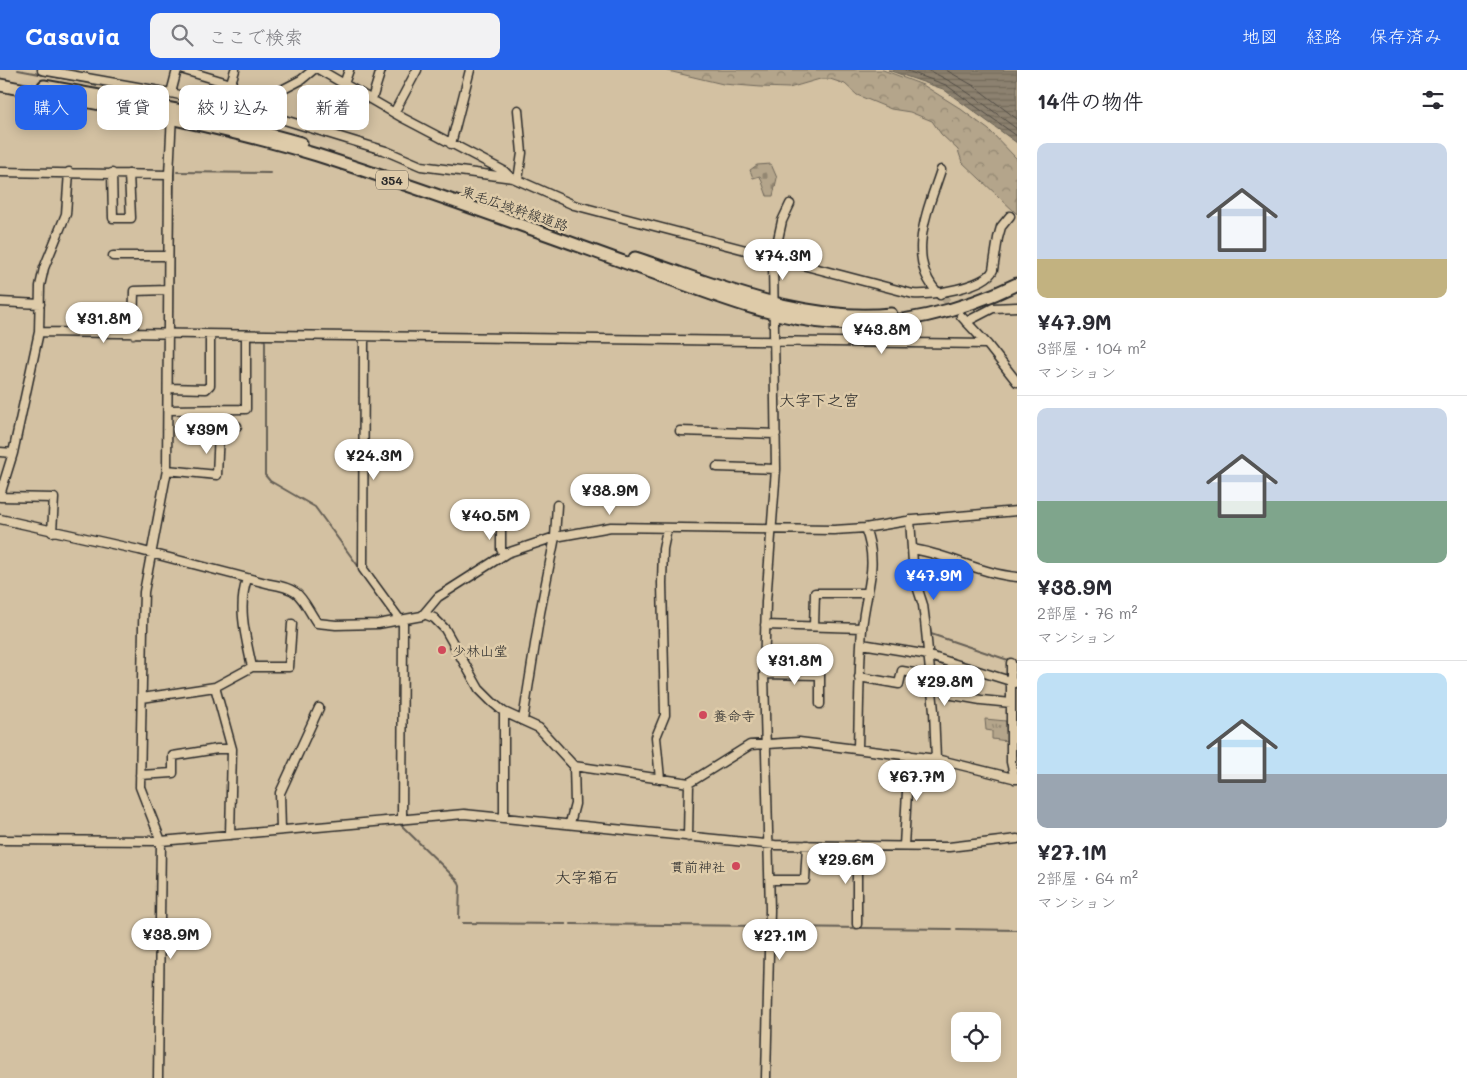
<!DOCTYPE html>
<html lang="ja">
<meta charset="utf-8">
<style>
body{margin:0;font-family:Mali,"Klee One",sans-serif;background:#f2f2f3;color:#2b2b33;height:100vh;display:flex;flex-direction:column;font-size:19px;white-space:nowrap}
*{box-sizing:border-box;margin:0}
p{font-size:16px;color:#7c7c81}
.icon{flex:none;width:28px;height:28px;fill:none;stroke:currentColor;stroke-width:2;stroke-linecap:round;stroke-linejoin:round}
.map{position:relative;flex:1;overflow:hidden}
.side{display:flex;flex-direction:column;background:#fff;width:450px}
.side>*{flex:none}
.hud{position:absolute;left:15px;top:15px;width:475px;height:45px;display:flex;gap:10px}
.fabs{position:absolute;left:951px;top:942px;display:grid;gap:10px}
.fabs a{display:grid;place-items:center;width:50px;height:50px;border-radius:10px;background:#fff;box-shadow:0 2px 12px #0003;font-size:25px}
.price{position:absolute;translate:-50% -42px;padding:0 11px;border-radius:18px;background:#fff;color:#222;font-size:16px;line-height:32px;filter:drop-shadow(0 1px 2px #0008)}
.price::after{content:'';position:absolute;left:50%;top:30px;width:15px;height:11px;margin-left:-8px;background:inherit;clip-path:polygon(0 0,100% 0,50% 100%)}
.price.current{background:#2563eb;color:#fff}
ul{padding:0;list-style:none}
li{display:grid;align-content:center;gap:10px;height:265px;padding:0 20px}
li+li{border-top:1px solid #e1e1e2}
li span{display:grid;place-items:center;height:155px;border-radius:10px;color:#555}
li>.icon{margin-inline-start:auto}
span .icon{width:90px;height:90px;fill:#fffc;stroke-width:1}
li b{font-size:21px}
h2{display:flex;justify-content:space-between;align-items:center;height:60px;padding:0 20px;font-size:21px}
.chip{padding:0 18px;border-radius:10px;background:#fff;box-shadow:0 2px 12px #0003;font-size:18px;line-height:45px}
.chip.current{background:#2563eb;color:#fff}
header{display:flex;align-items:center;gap:30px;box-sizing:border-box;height:70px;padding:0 25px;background:#2563eb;color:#fff}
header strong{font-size:24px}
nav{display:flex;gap:28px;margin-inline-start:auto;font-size:18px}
.search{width:350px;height:45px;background:#f2f2f3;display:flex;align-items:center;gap:12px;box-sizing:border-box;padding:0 18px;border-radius:10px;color:#7c7c81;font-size:19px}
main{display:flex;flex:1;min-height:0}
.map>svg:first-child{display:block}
.forest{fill:url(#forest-crowns);stroke:#70685b}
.cemetery{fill:url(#cemetery-stones);stroke:#70685b}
.park{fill:url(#park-tufts);stroke:#70685b}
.water{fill:url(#water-rules);stroke:#655f54}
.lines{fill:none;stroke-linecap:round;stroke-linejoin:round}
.shore{stroke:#524d46;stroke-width:1}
.stream{stroke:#655f54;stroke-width:2}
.minor-tunnel{stroke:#b1a38a;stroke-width:8;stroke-dasharray:8 4;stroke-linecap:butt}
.minor-casing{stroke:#2b2b2b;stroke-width:11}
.highway-casing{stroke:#2b2b2b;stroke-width:15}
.minor{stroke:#decba9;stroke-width:8}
.highway{stroke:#decba9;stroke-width:11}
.poi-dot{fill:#d1495b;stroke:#decba9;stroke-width:2}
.labels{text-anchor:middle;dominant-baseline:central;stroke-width:5;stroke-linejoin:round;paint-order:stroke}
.shield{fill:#decba9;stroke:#615b51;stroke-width:1}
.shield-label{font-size:12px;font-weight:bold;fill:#2b2b2b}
.street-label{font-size:14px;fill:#2b2b2b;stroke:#decba9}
.poi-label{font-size:14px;fill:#2b2b2b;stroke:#decba9;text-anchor:start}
.quarter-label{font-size:16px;fill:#2b2b2b;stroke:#decba9}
</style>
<header>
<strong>Casavia</strong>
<div class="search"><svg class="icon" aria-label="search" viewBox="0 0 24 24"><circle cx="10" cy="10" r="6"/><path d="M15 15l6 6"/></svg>ここで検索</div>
<nav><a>地図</a><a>経路</a><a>保存済み</a></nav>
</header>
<main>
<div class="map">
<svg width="1017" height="1008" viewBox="0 0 1017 1008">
<defs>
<pattern id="forest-crowns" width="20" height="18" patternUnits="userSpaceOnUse" patternTransform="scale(1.25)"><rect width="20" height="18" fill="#b4a58b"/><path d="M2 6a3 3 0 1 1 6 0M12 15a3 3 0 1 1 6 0" fill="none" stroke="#938772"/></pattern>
<pattern id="cemetery-stones" width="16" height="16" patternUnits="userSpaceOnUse" patternTransform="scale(1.25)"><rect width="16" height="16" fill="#b4a58b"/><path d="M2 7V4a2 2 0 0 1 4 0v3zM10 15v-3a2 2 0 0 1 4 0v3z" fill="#938772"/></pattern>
<pattern id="park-tufts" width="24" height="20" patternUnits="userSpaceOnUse" patternTransform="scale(1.25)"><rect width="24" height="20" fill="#b4a58b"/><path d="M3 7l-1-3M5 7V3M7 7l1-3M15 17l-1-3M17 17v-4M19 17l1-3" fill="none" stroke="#938772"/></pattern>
<pattern id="water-rules" width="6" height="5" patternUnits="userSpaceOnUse" patternTransform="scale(1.25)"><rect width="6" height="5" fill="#8c816f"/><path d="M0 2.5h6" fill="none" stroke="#736a5b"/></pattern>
</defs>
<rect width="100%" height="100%" fill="#d3c1a2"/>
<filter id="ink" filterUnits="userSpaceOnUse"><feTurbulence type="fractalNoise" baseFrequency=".02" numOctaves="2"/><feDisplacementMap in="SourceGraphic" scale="10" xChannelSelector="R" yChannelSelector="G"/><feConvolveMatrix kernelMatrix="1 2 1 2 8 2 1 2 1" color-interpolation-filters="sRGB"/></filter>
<g filter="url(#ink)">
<!-- forest -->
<path class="forest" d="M664,0H883L923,15L958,37L989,60L1017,89V144L962,92L958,80L941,64L932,51L910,42L891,39L857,25L845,14L830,9H820L789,18L761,17L723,14Z"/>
<!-- cemetery -->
<path class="cemetery" d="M771,94L777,108L773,126H767L760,106L753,108L750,100L757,95Z"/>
<!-- park -->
<path class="park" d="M985,649L1006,651L1007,671L992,669V661L986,660Z"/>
<!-- water -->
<path class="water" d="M888,0H1017V73L943,19Z"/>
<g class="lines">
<!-- shore -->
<path class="shore" d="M905,0L946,15L1017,66
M927,0C961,14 987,37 1017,59
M946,0L974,16L1017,49"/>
<!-- stream -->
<path class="stream" d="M18,0L163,27
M175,62V67
M177,102L270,103
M172,261L174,84
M179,268H189
M250,269H264L265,272V405L270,411L315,437L361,500
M916,487C919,513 927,538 931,564L1017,593
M401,755L458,811L460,816L459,848
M463,853L566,854
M571,854L762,856
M777,857L951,859
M957,859L1017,860"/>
<!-- minor-tunnel -->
<path class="minor-tunnel" d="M942,226L957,241"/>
<!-- minor casing -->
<g class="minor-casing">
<path id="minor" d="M42,0L171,23L268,45L386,81L421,96L513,108L574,135L913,224C930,226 986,217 993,200L998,168L1001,157L1010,146
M184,0L231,14
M320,0L403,48L504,101L510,107
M344,14L349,0
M171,23L177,0
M372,29L381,0
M224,35L235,0
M259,43L276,23L301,10L313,0
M394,43L417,0
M451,74L470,0
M0,102L169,105
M112,103L113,148H131L129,104
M518,110L522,83L518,40
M113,186H168
M940,225C904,190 928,140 941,100
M0,232L40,234
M961,246L987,274L1017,312
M966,252L993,238L1017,237
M39,262L987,274
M133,264L134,221L168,220
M364,267L363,499L403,554L402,750
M168,318L206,319L210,315V266
M168,340L246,339V266
M219,356H237
M680,361L776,364
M0,382L13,383
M717,397L776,399
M167,400L217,405L220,339
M0,425L13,383L39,262L40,216L44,198L66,144L69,102
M0,427L54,428L52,462
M0,449L139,480L270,514C302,519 300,527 317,553L336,555L378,554L422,546L438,527L507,483L555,467L611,457L834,460L865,458L913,450L1017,441
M910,450L914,507L923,535L925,551L934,641L936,689
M479,452H501V479L504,485
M912,479C948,484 981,504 1017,507
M247,509C237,538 246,568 252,597
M424,544L434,548L445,559L479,619L492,632L504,642L539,658L574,696L689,713L750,675L799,672L936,689L1017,709
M765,555L862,558
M814,556L815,523H868
M862,574L923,584L1017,613
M952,593L944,619L947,624L981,630L1011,633
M1011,593V692L1015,709
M764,604L820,605V634
M859,607L899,614L902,601L931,606
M215,617L232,679L230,765
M142,628L215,617L252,597H289L292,554
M504,642V746
M523,650L540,543L555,467L557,435
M858,678C859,639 859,599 862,559C865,521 880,497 865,458
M140,705L173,703V686L217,679H232
M660,709L656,667L665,645L662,513L663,479L667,459
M570,753L575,734L574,696
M281,760L280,723L319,638
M688,767L689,713
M0,770L161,771L464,744L775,775L949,777L1017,769
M904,776L909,685
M770,810H805L807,775
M857,854V775
M158,1008L161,771L140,717L143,557L144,522L167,400L169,105L172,44
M766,1008L770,840L764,604L766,532L776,399L773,192L782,151L790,134"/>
</g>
<!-- highway casing -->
<g class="highway-casing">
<path id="highway" d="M0,15C106,35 214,54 317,85C427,120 535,160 643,199C705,221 766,248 832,253C895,257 960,242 1017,214
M44,16L182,41L301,73
M635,188C718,215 802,253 891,244"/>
</g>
<!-- minor -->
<use href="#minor" class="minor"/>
<!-- highway -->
<use href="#highway" class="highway"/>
</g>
</g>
<!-- markers -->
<g class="poi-dot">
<circle cx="442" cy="580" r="5"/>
<circle cx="703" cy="645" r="5"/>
<circle cx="736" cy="796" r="5"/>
</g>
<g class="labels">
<!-- shield labels -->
<rect class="shield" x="376" y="100.5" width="32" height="19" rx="4"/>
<g class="shield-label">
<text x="392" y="110">354</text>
</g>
<!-- street labels -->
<g class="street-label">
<text transform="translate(515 138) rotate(19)">東毛広域幹線道路</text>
</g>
<!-- poi labels -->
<g class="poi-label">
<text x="452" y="580">少林山堂</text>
<text x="713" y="645">養命寺</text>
<text x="726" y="796" text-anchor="end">貫前神社</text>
</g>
<!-- quarter labels -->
<g class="quarter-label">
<text x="819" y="329">大字下之宮</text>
<text x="587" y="806">大字箱石</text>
</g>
</g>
</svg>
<div class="fabs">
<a><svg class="icon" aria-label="locate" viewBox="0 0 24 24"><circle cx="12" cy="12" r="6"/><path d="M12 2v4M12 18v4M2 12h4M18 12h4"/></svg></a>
</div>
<b class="price" style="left:783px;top:211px">¥74.3M</b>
<b class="price" style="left:104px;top:274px">¥31.8M</b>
<b class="price" style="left:882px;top:285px">¥43.8M</b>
<b class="price" style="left:207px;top:385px">¥39M</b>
<b class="price" style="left:374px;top:411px">¥24.3M</b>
<b class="price" style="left:610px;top:446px">¥38.9M</b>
<b class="price" style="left:490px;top:471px">¥40.5M</b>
<b class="price current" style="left:934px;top:531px">¥47.9M</b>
<b class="price" style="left:795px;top:616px">¥31.8M</b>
<b class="price" style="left:945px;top:637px">¥29.8M</b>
<b class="price" style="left:917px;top:732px">¥67.7M</b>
<b class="price" style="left:846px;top:815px">¥29.6M</b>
<b class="price" style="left:171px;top:890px">¥38.9M</b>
<b class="price" style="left:780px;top:891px">¥27.1M</b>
<div class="hud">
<a class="chip current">購入</a>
<a class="chip">賃貸</a>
<a class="chip">絞り込み</a>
<a class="chip">新着</a>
</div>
</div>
<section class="side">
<h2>14件の物件<svg class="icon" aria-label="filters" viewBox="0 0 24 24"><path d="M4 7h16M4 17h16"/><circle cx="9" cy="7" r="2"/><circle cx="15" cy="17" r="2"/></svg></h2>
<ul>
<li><span style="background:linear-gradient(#c9d6e8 75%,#c2b280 0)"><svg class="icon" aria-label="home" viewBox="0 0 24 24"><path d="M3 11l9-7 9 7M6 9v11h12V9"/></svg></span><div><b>¥47.9M</b><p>3部屋 · 104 m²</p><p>マンション</p></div></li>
<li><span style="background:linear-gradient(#c9d6e8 60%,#7fa58c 0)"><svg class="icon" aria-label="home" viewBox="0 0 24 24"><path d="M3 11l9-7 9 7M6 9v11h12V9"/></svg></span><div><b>¥38.9M</b><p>2部屋 · 76 m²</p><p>マンション</p></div></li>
<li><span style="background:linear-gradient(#bfe0f5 65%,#9aa5b1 0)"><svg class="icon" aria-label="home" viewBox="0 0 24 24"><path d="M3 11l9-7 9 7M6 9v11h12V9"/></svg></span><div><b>¥27.1M</b><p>2部屋 · 64 m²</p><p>マンション</p></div></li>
</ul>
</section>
</main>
